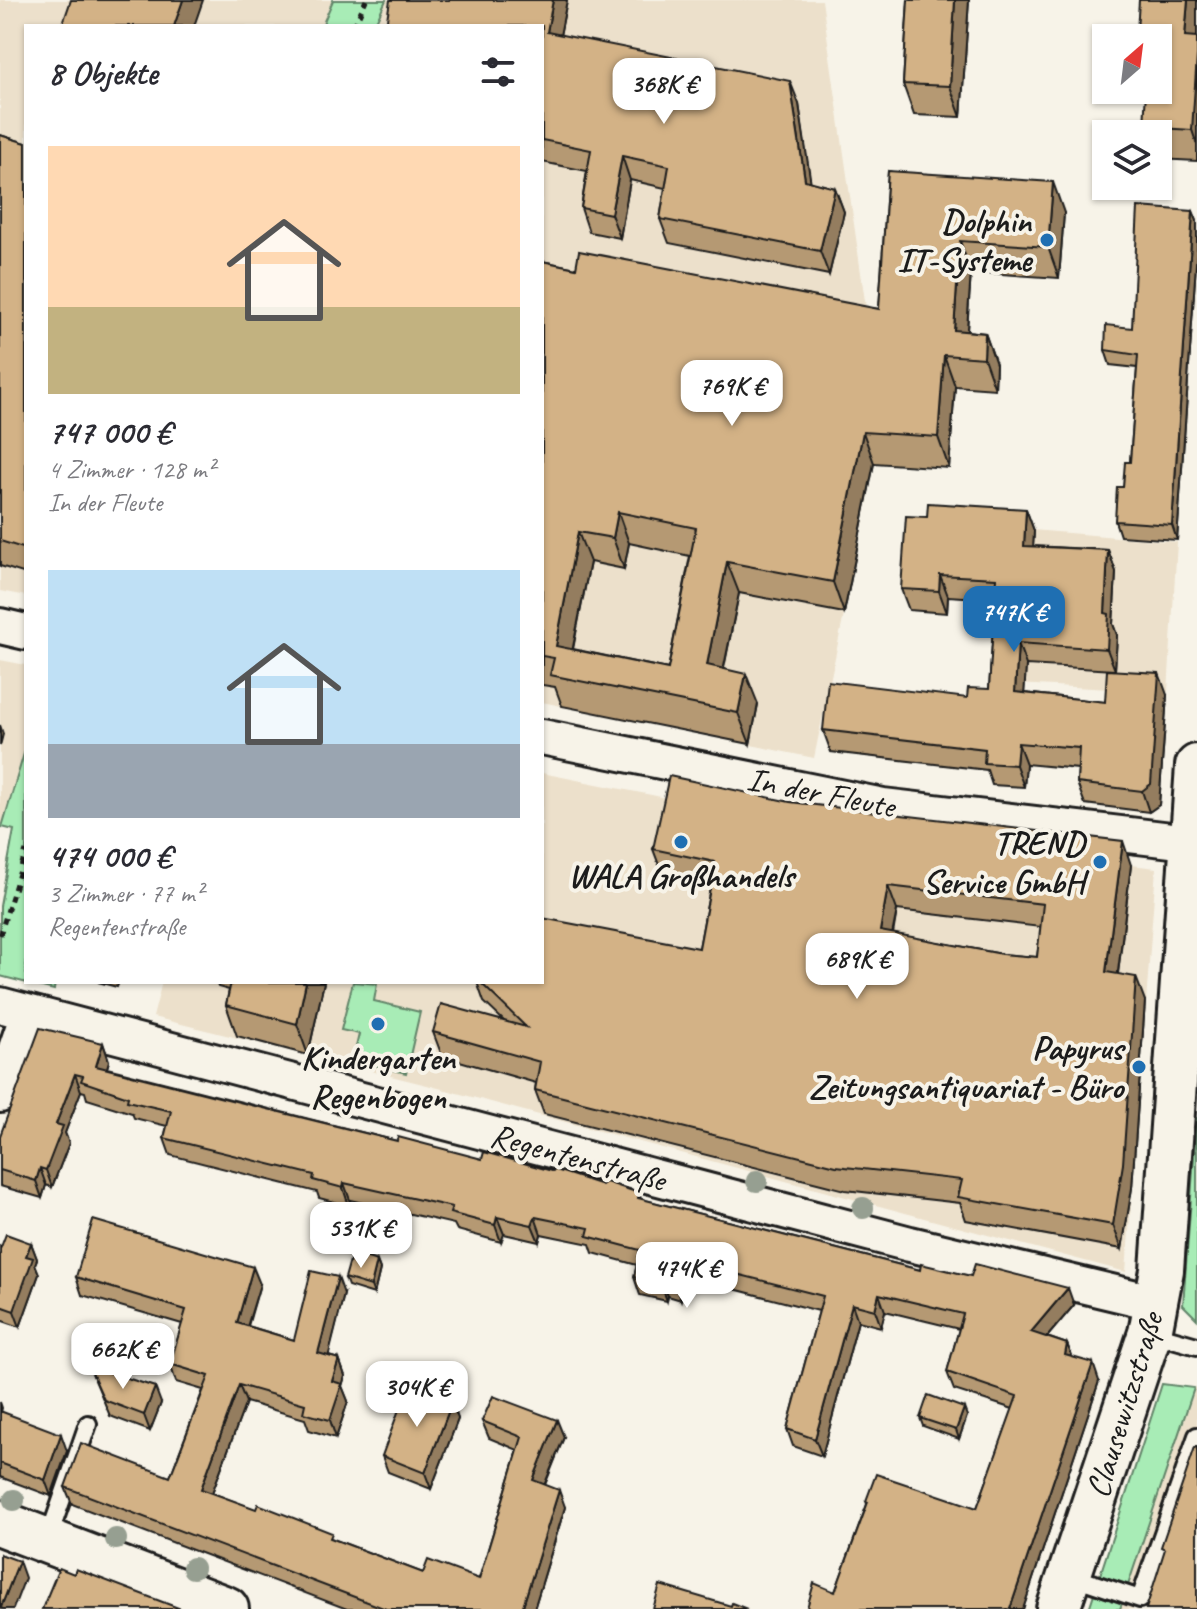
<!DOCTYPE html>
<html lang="de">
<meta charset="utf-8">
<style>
body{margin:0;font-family:Caveat,sans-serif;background:#f2f2f3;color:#2b2b33;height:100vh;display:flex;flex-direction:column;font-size:30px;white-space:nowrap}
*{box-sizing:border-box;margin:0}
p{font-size:26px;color:#7c7c81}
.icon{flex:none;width:44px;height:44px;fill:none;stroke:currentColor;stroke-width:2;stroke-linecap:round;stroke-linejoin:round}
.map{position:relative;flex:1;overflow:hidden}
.side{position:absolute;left:24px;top:24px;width:520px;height:960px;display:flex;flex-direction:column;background:#fff;border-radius:0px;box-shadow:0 2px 6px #0004}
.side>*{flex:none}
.needle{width:52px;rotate:28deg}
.fabs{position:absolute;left:1092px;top:24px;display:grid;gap:16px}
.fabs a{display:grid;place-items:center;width:80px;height:80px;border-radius:0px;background:#fff;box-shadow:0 2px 6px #0004;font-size:40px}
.price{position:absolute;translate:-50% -68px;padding:0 18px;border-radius:16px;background:#fff;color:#222;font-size:26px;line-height:52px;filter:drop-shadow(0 2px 4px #0008)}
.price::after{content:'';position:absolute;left:50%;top:48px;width:24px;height:18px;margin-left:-12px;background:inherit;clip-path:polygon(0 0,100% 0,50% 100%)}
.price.current{background:#1f6fb2;color:#fff}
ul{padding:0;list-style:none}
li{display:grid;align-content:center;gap:16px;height:424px;padding:0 24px}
li span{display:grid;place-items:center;height:248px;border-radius:0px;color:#555}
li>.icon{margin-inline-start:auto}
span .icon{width:144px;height:144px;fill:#fffc;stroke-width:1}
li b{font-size:34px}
h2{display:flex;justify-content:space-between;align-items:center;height:96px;padding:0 24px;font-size:34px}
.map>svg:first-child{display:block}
.built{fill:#ece0cb}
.green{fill:#a8ecb6;stroke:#628469;stroke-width:2}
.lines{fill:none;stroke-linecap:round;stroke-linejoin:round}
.service-casing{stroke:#1c1c1c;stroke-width:22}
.minor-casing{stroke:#1c1c1c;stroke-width:40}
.tertiary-casing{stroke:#1c1c1c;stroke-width:48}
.secondary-casing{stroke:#1c1c1c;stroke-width:50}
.path{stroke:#1c1c1c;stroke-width:5;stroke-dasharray:6 6;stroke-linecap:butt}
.service{stroke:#f7f3e8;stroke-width:16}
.minor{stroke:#f7f3e8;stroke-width:34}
.tertiary{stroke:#f7f3e8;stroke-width:42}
.secondary{stroke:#f7f3e8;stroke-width:44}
.tree{fill:#969f91}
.wall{fill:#b59973;stroke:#1c1c1c;stroke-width:2;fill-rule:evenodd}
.shaded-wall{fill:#947d5e;stroke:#1c1c1c;stroke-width:2}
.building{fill:#d3b286;stroke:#1c1c1c;stroke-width:2;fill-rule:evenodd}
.poi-dot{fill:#1f6fb2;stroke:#f7f3e8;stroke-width:3}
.labels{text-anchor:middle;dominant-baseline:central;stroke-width:8;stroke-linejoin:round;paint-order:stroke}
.poi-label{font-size:34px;font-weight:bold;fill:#1c1c1c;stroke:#f7f3e8;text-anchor:end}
.street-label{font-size:34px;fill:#1c1c1c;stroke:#f7f3e8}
</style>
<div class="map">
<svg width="1197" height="1609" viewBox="0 0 1197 1609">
<rect width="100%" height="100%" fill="#f7f3e8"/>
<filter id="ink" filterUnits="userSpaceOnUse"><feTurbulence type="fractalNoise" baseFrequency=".0125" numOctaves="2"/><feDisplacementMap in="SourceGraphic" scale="16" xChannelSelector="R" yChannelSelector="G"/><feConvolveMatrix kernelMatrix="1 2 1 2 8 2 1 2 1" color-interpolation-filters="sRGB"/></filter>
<g filter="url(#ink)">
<!-- built -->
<path class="built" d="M0,0H333L322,26H26V596L0,591Z
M386,0H822L870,336L869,495L814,758L542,702V26H374Z
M1008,528L1177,542L1168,692L997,683Z
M0,660L26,665V747L2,825H0Z
M542,773L800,825L1156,868L1126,1272L427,1085L153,1017L162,982H542Z
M1194,1388H1197V1609H1120Z"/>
<!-- green -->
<path class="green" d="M333,0H386L374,26H322Z
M26,747V982H55L54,990L0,976V906L14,830L2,827Z
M353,982L377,984L374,1001L420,1012L406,1073L353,1060L359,1034L341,1030Z
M1197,1117V1319L1183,1305Z
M1162,1384L1194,1388L1120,1609H1089Z"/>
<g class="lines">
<!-- service casing -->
<g class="service-casing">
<path id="service" d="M1151,1333L1197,1346
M48,1539L88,1424
M1071,1576L1140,1599L1197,1436"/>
</g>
<!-- minor casing -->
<g class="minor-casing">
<path id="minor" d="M0,626L26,632
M542,737L883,806L1197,843
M0,1005L910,1244L1157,1303
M0,1095L28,1014"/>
</g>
<!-- tertiary casing -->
<g class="tertiary-casing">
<path id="tertiary" d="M1058,1609L1150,1333L1162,1270L1197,766"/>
</g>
<!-- secondary casing -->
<g class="secondary-casing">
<path id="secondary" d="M0,1523L226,1609"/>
</g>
<!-- path -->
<path class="path" d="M354,26L366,0
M0,935L26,851"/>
<!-- service -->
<use href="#service" class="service"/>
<!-- minor -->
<use href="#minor" class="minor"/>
<!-- tertiary -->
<use href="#tertiary" class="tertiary"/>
<!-- secondary -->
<use href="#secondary" class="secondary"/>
</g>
<!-- trees -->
<g class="tree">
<circle cx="757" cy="1181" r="11"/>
<circle cx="863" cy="1208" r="11"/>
<circle cx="14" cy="1500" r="11"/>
<circle cx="116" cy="1539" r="11"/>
<circle cx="193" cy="1568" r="11"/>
</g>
<!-- wall -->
<path class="wall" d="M390,0H567L560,35L799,104L810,182L835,188L844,212L829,275L669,243L660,219L665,188L630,180L620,238L589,232L581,208L587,171L542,162V26Z
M908,0H969L961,117L914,115L903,84Z
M1197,0V161L1158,159V134H1146L1144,127L1158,38H1139L1137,32Z
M0,135L26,143V574L0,566Z
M888,171L1064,213L1059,278L971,272L967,331L985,333L996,364L995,389L955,386L949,468L874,463L844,613L739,593L724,668L758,704L750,744L562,706L555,687L542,685V261L576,268L879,309ZM629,543L690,556L668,669L573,649L590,562L624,569Z
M1193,211L1197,221V249L1177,540L1120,536L1115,521L1130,462L1137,368L1110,365L1105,350L1132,328Z
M1026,509L1034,531L1033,546L1108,550L1116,572L1113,624L1117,635L1115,670L1026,665L1024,693L1105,702L1167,695L1159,805L1149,812L1085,804L1077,783L1078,769L1026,764L1024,787L992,785L987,770L831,752L823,730L967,698L989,689L995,599L948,596L947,613L909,610L901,589L927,517Z
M790,802L1131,865L1118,974L1145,1001L1132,1188L1122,1249L966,1220L960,1203L845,1190L544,1114L535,1090L536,1083L442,1056L433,1032L504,1021L484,1002L477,982H542L699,948L711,883L662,873L653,849ZM897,910L1041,927L1037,957L1002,954L893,934Z
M98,982H119L117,987Z
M216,982H324L308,1055L237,1036L226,1005L229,990L218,987Z
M103,1043L109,1061L107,1068L397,1141L639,1193L641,1199L920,1270L1074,1305L1047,1337L1067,1344L1072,1358L1099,1381L1023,1609H807V1608L835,1592L867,1504L866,1501L977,1508L1013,1409L954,1390L947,1372L959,1329L885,1311L881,1327L858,1321L822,1456L793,1446L787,1429L819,1311L687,1277L681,1300L668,1296L667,1301L640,1295L634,1277L637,1265L593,1253L590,1244L541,1234L539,1242L504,1234L501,1242L457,1230L454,1224L350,1200L349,1206L319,1198L317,1192L170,1155L164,1138L167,1126L134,1118L132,1113L87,1099L85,1092L81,1091L65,1133L69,1143L52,1187L46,1185L42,1198L0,1186V1136Z
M31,1243L37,1259L35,1264L39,1274L20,1327L0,1320V1246Z
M377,1261L380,1269L374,1294L348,1286L345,1278Z
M76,1277L260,1284L248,1326L294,1340L344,1294L328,1356L339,1359L345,1376L342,1386L348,1401L336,1438L309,1430L305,1419L246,1402L212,1493L423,1573L479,1579L518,1450L489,1438L482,1421L564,1437L545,1485L565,1507L534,1609H347L72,1504L65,1487L170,1477L203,1390L176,1382L170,1364L182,1324L82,1295Z
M89,1366L161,1403L150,1431L110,1416Z
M0,1402L2,1408L1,1412L67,1451L51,1496L0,1477Z
M452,1402L458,1419L431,1489L388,1472L382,1456Z
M967,1416L959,1439L923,1426L920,1418Z"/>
<!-- shaded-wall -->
<path class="shaded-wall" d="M183,0H203L194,26H174Z
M553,0H567L556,56L547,32Z
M955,0H969L961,117L950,86Z
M1188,0H1197V145L1192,130L1185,36Z
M790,81L799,104L814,204L805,180Z
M622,156L630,180L620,238L611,214Z
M1053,182L1064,213L1059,278L1048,247Z
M835,188L844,212L829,275L820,251Z
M1193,211L1197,221V249L1177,540L1172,525Z
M960,241L971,272L965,356L954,330Z
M985,333L996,364L995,389L984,358Z
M944,355L955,386L949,468L938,437Z
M863,432L874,463L844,613L833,582Z
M1026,509L1034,531L1032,567L1024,546Z
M618,512L629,543L624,569L613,538Z
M578,532L590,562L567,677L556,646Z
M1108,550L1116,572L1113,624L1117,635L1115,670L1107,649L1105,613Z
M727,562L739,593L718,696L707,665Z
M940,575L948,596L947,613L939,591Z
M1018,643L1026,665L1023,713L1015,692Z
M1159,673L1167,695L1159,805L1149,812L1142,791Z
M746,674L758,704L750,744L738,713Z
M0,725L3,734L0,746Z
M1018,743L1026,764L1024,787L1016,765Z
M1123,841L1131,865L1115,996L1106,972Z
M888,886L897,910L888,955L880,931Z
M1136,977L1145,1001L1132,1188L1122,1249L1113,1225Z
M306,982H324L308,1055L297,1024Z
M103,1043L109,1061L102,1083L96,1066Z
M75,1074L81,1091L65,1133L69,1143L52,1187L46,1170L56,1124Z
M40,1168L46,1185L42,1198L36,1181Z
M344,1183L350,1200L349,1206L343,1188Z
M497,1217L504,1234L501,1242L495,1225Z
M535,1217L541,1234L539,1242L532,1225Z
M31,1243L37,1259L35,1264L39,1274L20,1327L14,1311L26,1256Z
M681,1260L687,1277L681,1300L675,1282Z
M377,1261L380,1269L374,1294L371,1286Z
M253,1267L260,1284L243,1340L237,1323Z
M338,1277L344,1294L325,1370L318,1353Z
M662,1279L668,1296L667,1301L661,1284Z
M1068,1288L1074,1305L1037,1349L1031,1332Z
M879,1294L885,1311L881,1327L875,1310Z
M852,1304L858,1321L822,1456L815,1439Z
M1067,1344L1074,1361L1065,1355Z
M339,1359L345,1376L342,1386L348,1401L336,1438L330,1420L332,1381Z
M1093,1363L1099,1381L1023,1609H1010Z
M239,1385L246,1402L207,1506L201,1489Z
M155,1387L161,1403L150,1431L144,1415Z
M452,1402L458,1419L431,1489L425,1473Z
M964,1408L967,1416L959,1439L956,1430Z
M557,1420L564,1437L539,1498L533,1480Z
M61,1434L67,1451L51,1496L45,1480Z
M559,1490L565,1507L534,1609H522Z
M19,1561L25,1578L13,1609H2L1,1607Z"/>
<!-- building -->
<path class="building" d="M71,0H183L174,26H62Z
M390,0H553L547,32L790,81L805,180L835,188L820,251L660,219L669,166L622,156L611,214L581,208L591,150L542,140V26H386Z
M908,0H955L950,86L903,84Z
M1139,0H1188L1185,36L1197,37V55L1192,130L1144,127L1146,90H1158V38H1149L1150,33L1137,32Z
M0,135L26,143V549L0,541Z
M888,171L1053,182L1048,247L960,241L954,330L985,333L984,358L944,355L938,437L863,432L833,582L727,562L707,665L746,674L738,713L550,675L554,658L542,656V261L576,268L579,251L879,309ZM618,512L696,528L668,669L556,646L578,532L613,538Z
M1138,207L1193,211L1172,525L1115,521L1117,487H1123L1125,462H1130L1138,355L1105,350L1106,325L1132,328Z
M928,503L1026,509L1024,546L1108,550L1105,613L1109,614L1107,649L1018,643L1015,692L1105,702L1107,670L1159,673L1151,784L1142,791L1077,783L1079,748L1018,743L1016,765L984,763L985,749L823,730L828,681L967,698L968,688L989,689L996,578L940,575L939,591L901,589L906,516L927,517Z
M669,776L790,802L1123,841L1106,972L1136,977L1123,1164L1113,1225L958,1197L962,1180L836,1166L535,1090L540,1062L433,1032L441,1004L526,1027L480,982H542V918L699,948L715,862L653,849ZM888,886L1043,904L1037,957L1002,954L880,931Z
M231,982H306L297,1024L226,1005Z
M40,1028L103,1043L96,1066L219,1097L397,1141L398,1137L482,1159L484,1152L552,1171L556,1170L602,1185L606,1182L639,1193L638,1198L920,1270L921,1264L971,1276L975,1264L1068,1288L1031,1332L1067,1344L1065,1355L1093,1363L1010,1609H810L807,1608L814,1583L835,1592L868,1502L866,1501L876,1474L977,1508L1017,1396L947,1372L963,1314L879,1294L875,1310L852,1304L815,1439L787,1429L823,1296L681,1260L675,1282L662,1279L661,1284L634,1277L640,1250L587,1236L589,1228L535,1217L532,1225L497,1217L495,1225L450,1213L452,1207L344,1183L343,1188L313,1180L314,1175L164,1138L171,1111L127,1101L128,1097L81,1081L83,1076L75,1074L56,1124L63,1126L46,1170L40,1168L36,1181L0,1170V1136Z
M93,1220L253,1267L237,1323L294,1340L311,1271L338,1277L318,1353L339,1359L332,1381L342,1384L330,1420L303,1413L305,1404L239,1385L201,1489L256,1509L258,1504L332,1533L330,1538L423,1573L428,1560L479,1579L522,1437L482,1421L493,1396L557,1420L533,1480L559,1490L522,1609H386L65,1487L81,1443L170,1477L209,1376L170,1364L186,1310L76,1277Z
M6,1234L31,1243L26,1256L33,1258L14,1311L0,1306V1246L1,1247Z
M352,1253L377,1261L371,1286L345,1278Z
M89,1366L155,1387L144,1415L104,1400Z
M408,1385L452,1402L425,1473L382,1456Z
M928,1395L964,1408L956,1430L920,1418Z
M0,1411L61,1434L45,1480L0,1463Z
M1195,1447H1197V1609H1146L1165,1549L1161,1547Z
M0,1554L19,1561L1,1607H0Z
M59,1568L74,1574L76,1569L181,1609H42Z
M660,1585L731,1606L732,1603L747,1609H653Z"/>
</g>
<!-- markers -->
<g class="poi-dot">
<circle cx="1047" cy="240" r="8"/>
<circle cx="681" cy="842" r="8"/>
<circle cx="1100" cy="862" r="8"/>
<circle cx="378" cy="1024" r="8"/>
<circle cx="1139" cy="1067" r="8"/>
</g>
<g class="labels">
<!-- poi labels -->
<g class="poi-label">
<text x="1031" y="220">Dolphin<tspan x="1031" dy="39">IT-Systeme</tspan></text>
<text x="1084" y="842">TREND<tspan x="1084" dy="39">Service GmbH</tspan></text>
<text x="681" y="875" text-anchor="middle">WALA Großhandels</text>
<text x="1123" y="1047">Papyrus<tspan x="1123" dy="39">Zeitungsantiquariat - Büro</tspan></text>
<text x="378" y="1057" text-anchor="middle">Kindergarten<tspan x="378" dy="39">Regenbogen</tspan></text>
</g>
<!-- street labels -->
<g class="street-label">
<text transform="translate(821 792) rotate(11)">In der Fleute</text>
<text transform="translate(578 1157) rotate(15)">Regentenstraße</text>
<text transform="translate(1124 1405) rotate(-73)">Clausewitzstraße</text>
</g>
</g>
</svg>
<div class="fabs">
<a><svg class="needle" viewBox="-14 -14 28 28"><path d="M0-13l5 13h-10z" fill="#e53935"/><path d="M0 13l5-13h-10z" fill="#7c7c81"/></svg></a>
<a><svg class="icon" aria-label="layers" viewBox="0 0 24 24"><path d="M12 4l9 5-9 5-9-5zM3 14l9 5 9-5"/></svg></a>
</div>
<b class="price" style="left:664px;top:126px">368K €</b>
<b class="price" style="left:732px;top:428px">769K €</b>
<b class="price current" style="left:1014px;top:654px">747K €</b>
<b class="price" style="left:857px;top:1001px">689K €</b>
<b class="price" style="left:361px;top:1270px">531K €</b>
<b class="price" style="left:687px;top:1310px">474K €</b>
<b class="price" style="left:123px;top:1391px">662K €</b>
<b class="price" style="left:417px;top:1429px">304K €</b>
<section class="side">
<h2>8 Objekte<svg class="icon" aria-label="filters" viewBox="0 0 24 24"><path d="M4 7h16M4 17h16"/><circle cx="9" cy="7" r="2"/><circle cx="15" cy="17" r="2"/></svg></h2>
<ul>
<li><span style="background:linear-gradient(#ffd9b3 65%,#c2b280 0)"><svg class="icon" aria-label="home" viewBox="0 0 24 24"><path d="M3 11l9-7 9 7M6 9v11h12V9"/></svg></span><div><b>747 000 €</b><p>4 Zimmer · 128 m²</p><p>In der Fleute</p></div></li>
<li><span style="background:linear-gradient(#bfe0f5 70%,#9aa5b1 0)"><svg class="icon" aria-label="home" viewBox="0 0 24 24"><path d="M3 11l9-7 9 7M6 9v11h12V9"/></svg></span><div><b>474 000 €</b><p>3 Zimmer · 77 m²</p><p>Regentenstraße</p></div></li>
</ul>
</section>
</div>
